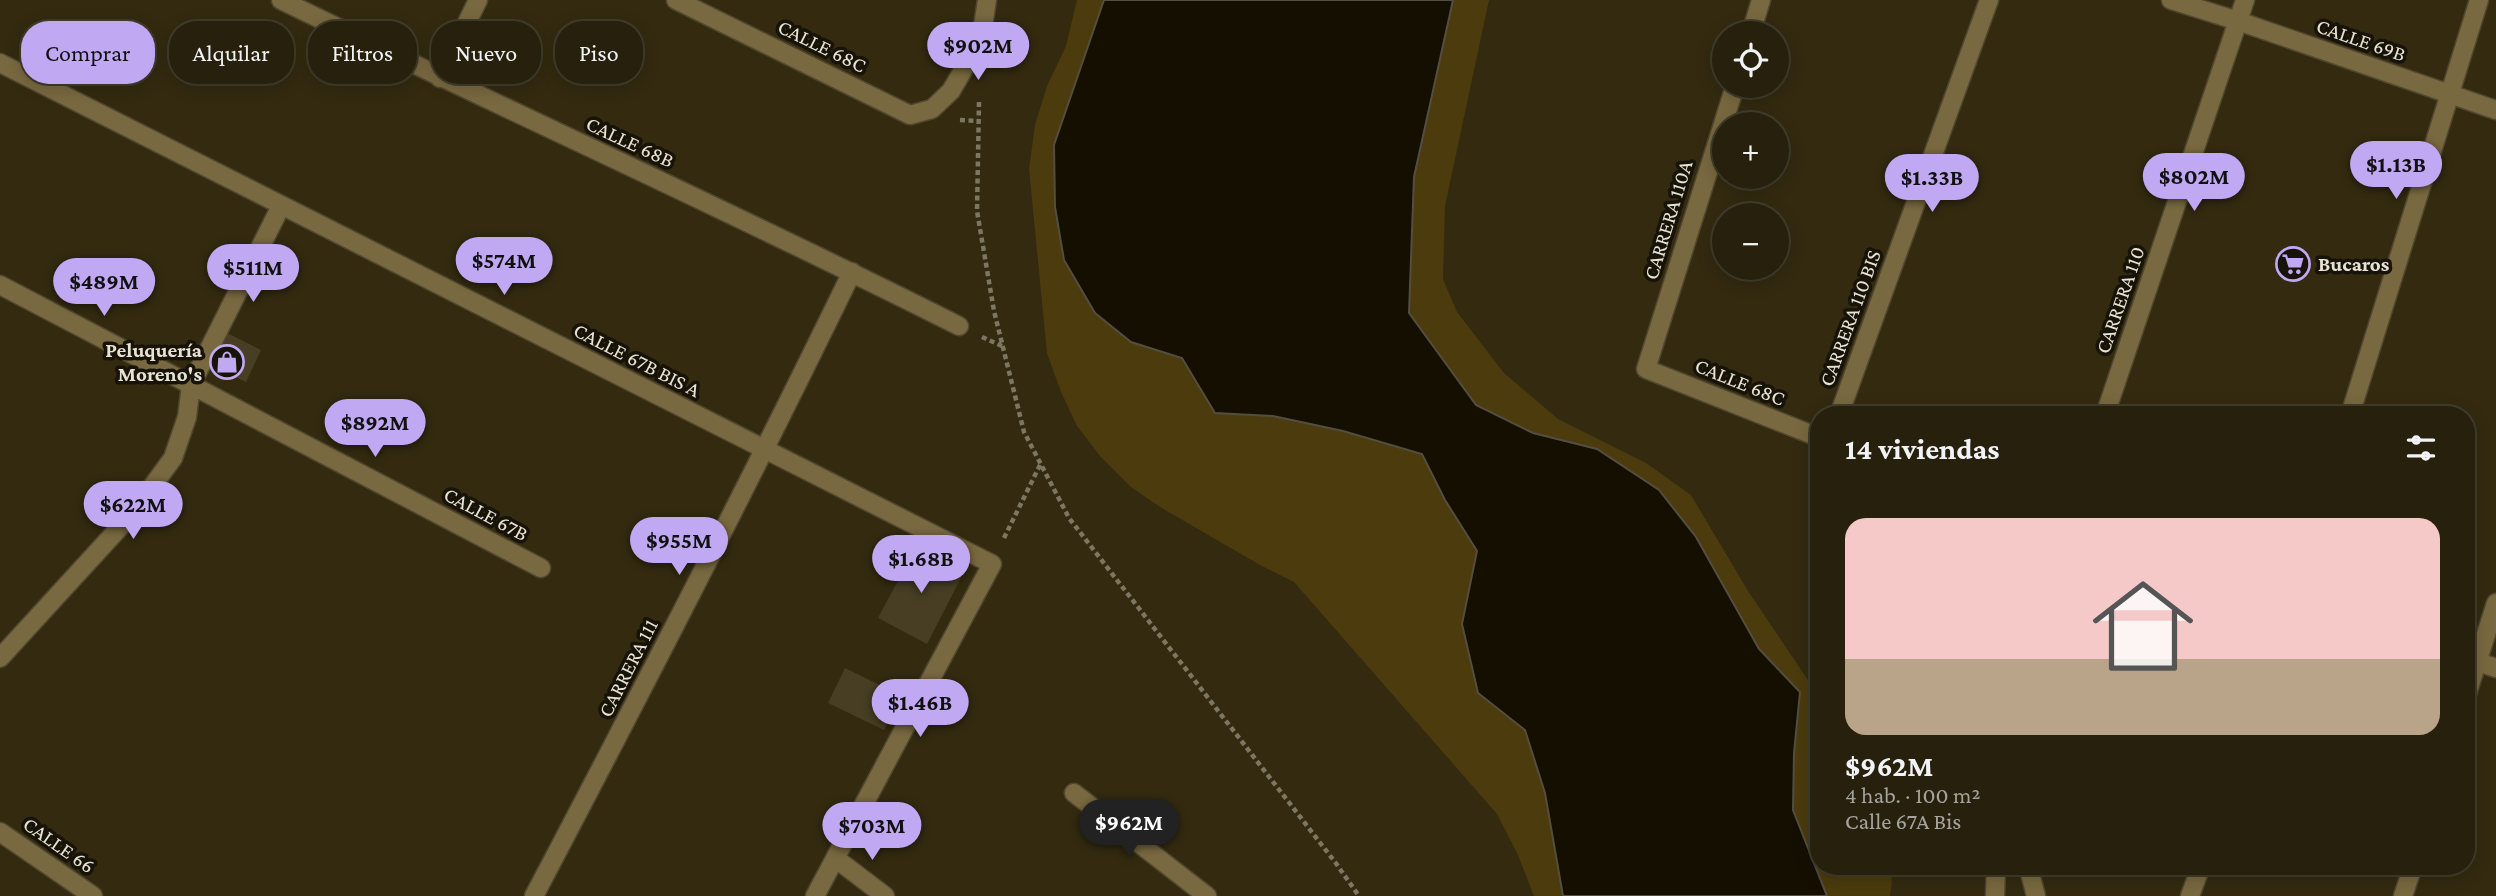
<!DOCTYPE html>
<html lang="es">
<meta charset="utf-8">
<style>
body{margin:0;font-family:"Crimson Pro",serif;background:#322d1a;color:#f1f3f6;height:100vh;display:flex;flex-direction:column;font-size:26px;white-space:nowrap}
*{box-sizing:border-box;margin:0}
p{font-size:23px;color:#a4a39d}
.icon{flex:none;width:38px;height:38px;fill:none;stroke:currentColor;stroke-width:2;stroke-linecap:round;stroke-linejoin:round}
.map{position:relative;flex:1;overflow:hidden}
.drawer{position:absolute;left:1810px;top:406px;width:665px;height:469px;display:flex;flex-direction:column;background:#26200c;border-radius:28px;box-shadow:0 4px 18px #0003,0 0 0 2px #423e2d}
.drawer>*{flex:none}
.hud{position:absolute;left:21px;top:21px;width:665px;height:63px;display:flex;gap:14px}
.buttons{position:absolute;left:1712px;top:21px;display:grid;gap:14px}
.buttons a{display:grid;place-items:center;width:77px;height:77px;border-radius:50%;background:#26200c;box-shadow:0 4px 18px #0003,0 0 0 2px #423e2d;font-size:35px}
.price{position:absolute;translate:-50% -60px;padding:0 16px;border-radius:24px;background:#c1a8f3;color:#111;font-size:23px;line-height:46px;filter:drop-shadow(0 2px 4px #0008)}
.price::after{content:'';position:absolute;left:50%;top:42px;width:21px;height:16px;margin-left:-10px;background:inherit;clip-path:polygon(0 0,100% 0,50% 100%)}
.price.active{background:#222;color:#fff}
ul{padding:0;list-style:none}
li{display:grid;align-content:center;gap:14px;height:371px;padding:0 35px}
li span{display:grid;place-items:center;height:217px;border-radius:21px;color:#555}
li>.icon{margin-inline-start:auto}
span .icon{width:126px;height:126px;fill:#fffc;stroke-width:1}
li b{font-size:30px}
h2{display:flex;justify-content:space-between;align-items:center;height:84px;padding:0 35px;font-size:30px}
.pill{padding:0 24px;border-radius:28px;background:#26200c;box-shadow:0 4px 18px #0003,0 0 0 2px #423e2d;font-size:24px;line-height:63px}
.pill.active{background:#c1a8f3;color:#111}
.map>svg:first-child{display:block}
.green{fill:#4b3b0d}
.water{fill:#150f02;stroke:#544e41;stroke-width:2}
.building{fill:#473e24}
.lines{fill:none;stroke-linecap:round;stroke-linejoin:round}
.minor-casing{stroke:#50472f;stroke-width:21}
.path{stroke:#7d7660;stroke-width:4.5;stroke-dasharray:5 3.5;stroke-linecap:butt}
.minor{stroke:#796940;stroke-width:18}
.labels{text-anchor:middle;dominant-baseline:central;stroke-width:7;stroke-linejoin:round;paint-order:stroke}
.street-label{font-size:21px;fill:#e7e2d3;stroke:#171308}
.poi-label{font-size:21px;font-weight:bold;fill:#e7e2d3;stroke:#171308;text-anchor:start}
</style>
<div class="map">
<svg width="2496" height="896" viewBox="0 0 2496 896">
<rect width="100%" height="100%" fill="#332a10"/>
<!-- green -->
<path class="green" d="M1077,0H1489L1445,206L1443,279L1457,312L1504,373L1558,419L1646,463L1691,495L1748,591L1818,695V866H1890L1892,882L1890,896H1534L1518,855L1497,814L1294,582L1260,565L1160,507L1131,487L1100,456L1077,426L1061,392L1047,353L1029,169L1035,125L1047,86L1066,46Z"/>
<!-- water -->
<path class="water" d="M1104,0H1453L1414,177L1409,313L1476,405L1533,433L1597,449L1659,490L1696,537L1759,649L1800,692L1794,753L1793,810L1827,896H1563L1545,793L1525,730L1478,693L1462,624L1477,551L1445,500L1422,454L1343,431L1273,416L1215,413L1182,358L1131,342L1095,313L1064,260L1055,207L1054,145Z"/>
<!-- building -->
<path class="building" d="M227,333L261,350L246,382L211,365Z
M916,547L964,572L927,644L878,618Z
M845,668L902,696L884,730L828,703Z"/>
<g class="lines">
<!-- minor casing -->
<g class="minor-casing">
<path id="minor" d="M281,0C506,110 735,213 959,326
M676,0L910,115L932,109L951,91L981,39L987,0
M2171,0L2238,21L2496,110
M1751,33L1761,0
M0,63L992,564L815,896
M440,78L478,0
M1735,86L1646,369L1818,437
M0,285L541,568
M1839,415L1989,0
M2105,415L2245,0
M2350,415L2479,0
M0,658L132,514L173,458L187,417L191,385L281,206
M2466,658L2496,668
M2466,697L2496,603
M1074,793L1207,896
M0,832L93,896
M835,858L885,896
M2028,866L2036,896
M534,896C643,689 750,482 852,272
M1995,896L1996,866
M2190,896L2201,866
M2403,896L2413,866"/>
</g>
<!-- path -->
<path class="path" d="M979,102L977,211L994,311L1024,432L1069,518L1335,862L1359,896
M960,120L979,121
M982,337L1002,346
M1004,538L1040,465"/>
<!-- minor -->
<use href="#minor" class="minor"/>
</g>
<!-- icons -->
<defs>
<g id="supermarket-ring" transform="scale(1.75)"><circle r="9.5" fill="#171308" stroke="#c1a8f3" stroke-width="1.5"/><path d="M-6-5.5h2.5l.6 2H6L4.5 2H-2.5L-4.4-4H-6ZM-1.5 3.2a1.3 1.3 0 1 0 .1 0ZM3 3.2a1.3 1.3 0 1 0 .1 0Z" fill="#c1a8f3"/></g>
<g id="shop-ring" transform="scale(1.75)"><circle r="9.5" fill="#171308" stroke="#c1a8f3" stroke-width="1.5"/><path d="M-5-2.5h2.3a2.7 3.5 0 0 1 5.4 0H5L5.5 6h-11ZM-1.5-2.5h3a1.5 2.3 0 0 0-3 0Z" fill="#c1a8f3"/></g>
</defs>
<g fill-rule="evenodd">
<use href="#supermarket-ring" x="2293" y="264"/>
<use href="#shop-ring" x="227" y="362"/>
</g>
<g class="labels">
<!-- street labels -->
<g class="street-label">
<text transform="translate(2361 40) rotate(19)">CALLE 69B</text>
<text transform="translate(822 46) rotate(26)">CALLE 68C</text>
<text transform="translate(630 142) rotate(25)">CALLE 68B</text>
<text transform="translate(1668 220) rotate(-73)">CARRERA 110A</text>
<text transform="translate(2120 300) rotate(-71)">CARRERA 110</text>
<text transform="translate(1850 318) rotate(-70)">CARRERA 110 BIS</text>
<text transform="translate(637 360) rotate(27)">CALLE 67B BIS A</text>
<text transform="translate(1740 382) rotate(22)">CALLE 68C</text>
<text transform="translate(486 514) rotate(28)">CALLE 67B</text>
<text transform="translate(628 668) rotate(-63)">CARRERA 111</text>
<text transform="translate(59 845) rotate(35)">CALLE 66</text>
</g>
<!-- poi labels -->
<g class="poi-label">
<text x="2318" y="264">Bucaros</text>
<text x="202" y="350" text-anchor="end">Peluquería<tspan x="202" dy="24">Moreno's</tspan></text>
</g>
</g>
</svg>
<div class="buttons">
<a><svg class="icon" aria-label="locate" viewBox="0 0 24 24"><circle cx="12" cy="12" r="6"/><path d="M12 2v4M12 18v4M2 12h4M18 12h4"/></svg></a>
<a>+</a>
<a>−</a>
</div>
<b class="price" style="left:978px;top:82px">$902M</b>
<b class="price" style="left:2396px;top:201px">$1.13B</b>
<b class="price" style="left:2194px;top:213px">$802M</b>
<b class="price" style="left:1932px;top:214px">$1.33B</b>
<b class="price" style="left:504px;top:297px">$574M</b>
<b class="price" style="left:253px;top:304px">$511M</b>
<b class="price" style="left:104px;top:318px">$489M</b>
<b class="price" style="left:375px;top:459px">$892M</b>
<b class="price" style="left:133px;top:541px">$622M</b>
<b class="price" style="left:679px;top:577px">$955M</b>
<b class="price" style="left:921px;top:595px">$1.68B</b>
<b class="price" style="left:920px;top:739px">$1.46B</b>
<b class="price active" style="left:1129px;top:859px">$962M</b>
<b class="price" style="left:872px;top:862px">$703M</b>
<div class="hud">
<a class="pill active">Comprar</a>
<a class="pill">Alquilar</a>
<a class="pill">Filtros</a>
<a class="pill">Nuevo</a>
<a class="pill">Piso</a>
</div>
<section class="drawer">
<h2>14 viviendas<svg class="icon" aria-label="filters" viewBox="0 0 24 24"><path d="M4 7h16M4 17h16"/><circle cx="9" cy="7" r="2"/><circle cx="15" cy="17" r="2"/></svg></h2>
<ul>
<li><span style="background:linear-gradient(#f6c9c9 65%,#b9a48a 0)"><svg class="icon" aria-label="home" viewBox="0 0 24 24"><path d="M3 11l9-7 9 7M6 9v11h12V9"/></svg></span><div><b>$962M</b><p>4 hab. · 100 m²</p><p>Calle 67A Bis</p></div></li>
</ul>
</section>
</div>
